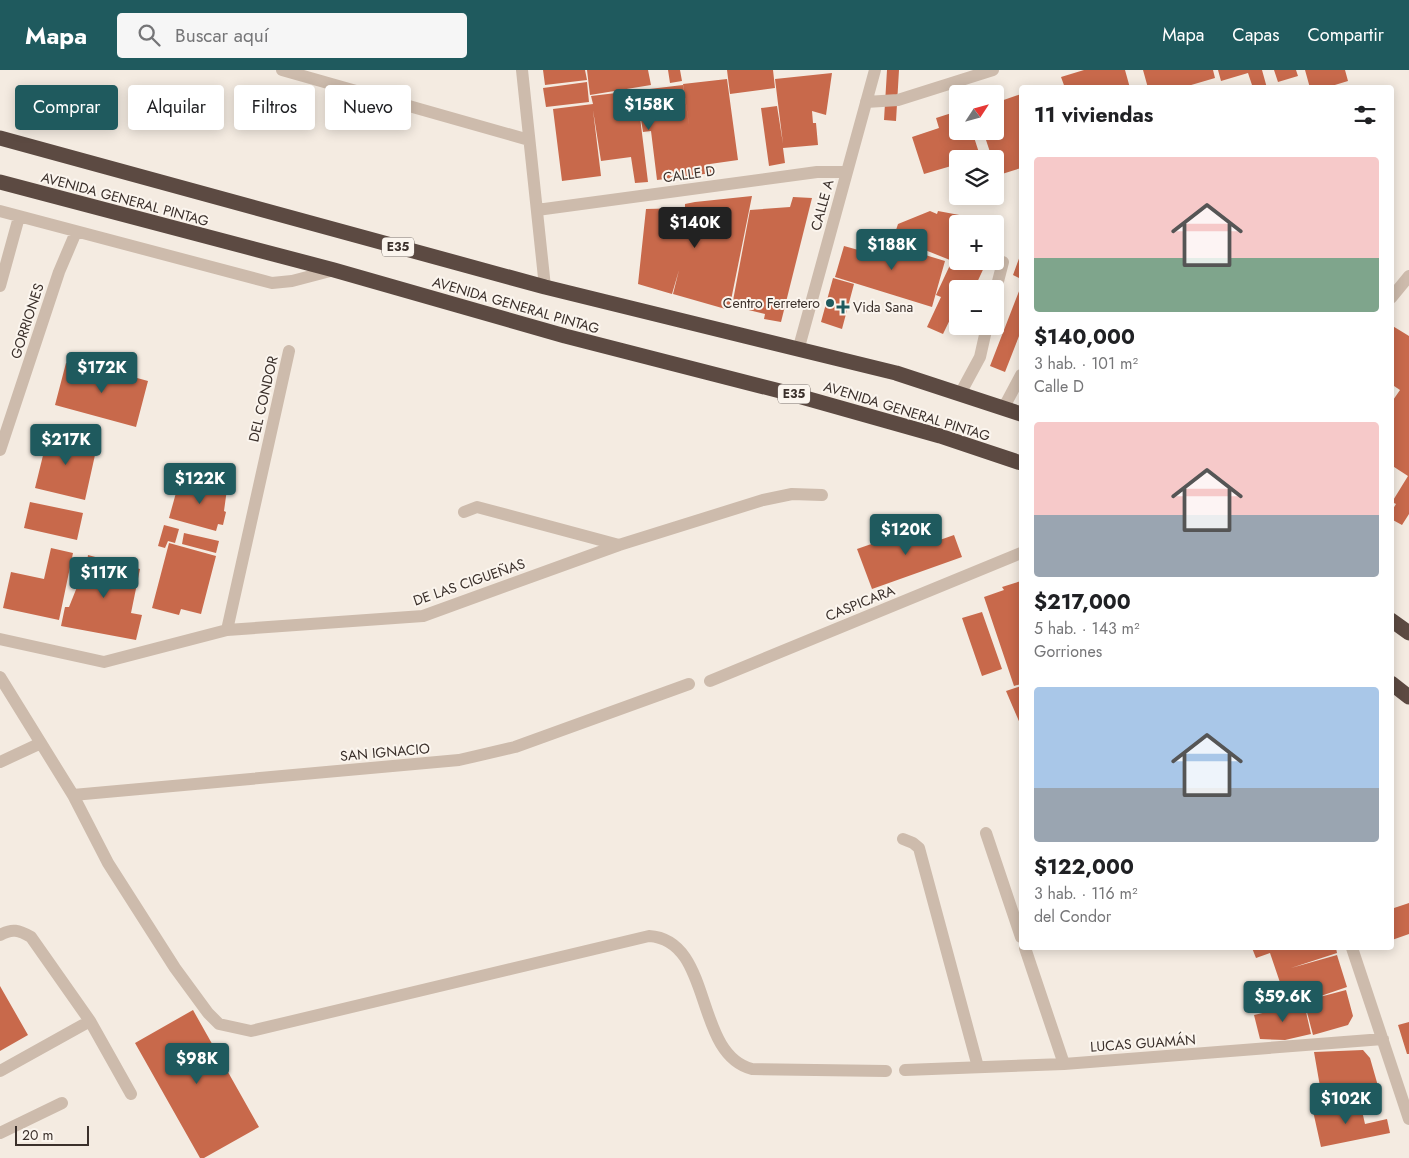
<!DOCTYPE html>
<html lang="es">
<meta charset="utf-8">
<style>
body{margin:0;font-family:Jost,sans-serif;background:#f6f6f6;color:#202124;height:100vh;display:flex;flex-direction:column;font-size:19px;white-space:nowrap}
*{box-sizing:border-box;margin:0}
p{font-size:16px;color:#757577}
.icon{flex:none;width:28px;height:28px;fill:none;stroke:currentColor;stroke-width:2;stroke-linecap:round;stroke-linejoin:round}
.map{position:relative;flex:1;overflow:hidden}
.side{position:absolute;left:1019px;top:15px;width:375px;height:865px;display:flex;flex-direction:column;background:#fff;border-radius:5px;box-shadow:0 2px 12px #0003}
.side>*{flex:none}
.top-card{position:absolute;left:15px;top:15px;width:475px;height:45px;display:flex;gap:10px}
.needle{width:32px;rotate:54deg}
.controls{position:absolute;left:949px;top:15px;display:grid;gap:10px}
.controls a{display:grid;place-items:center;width:55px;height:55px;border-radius:5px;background:#fff;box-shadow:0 2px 12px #0003;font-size:25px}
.scale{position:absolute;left:15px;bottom:12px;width:74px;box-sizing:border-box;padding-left:5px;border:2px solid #3b302b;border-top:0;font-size:14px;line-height:18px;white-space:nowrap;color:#3b302b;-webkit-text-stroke:4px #fbf5ee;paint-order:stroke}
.price{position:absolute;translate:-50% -42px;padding:0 11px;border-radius:5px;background:#1f5a5e;color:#fff;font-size:16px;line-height:32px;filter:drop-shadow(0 1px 2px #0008)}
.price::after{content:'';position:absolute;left:50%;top:30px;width:15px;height:11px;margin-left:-8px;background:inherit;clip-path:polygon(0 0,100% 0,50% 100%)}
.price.active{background:#222;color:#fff}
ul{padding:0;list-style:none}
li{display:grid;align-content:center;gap:10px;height:265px;padding:0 15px}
li span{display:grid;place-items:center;height:155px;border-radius:5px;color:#555}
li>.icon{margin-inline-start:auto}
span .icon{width:90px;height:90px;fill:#fffc;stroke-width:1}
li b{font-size:21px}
h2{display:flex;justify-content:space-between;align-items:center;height:60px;padding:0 15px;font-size:21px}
.pill{padding:0 18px;border-radius:5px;background:#fff;box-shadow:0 2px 12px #0003;font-size:18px;line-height:45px}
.pill.active{background:#1f5a5e;color:#fff}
header{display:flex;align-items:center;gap:30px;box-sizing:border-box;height:70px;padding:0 25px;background:#1f5a5e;color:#fff}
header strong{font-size:24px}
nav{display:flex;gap:28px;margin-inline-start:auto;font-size:18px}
.search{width:350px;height:45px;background:#f6f6f6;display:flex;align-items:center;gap:12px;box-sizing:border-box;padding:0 18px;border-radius:5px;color:#757577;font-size:19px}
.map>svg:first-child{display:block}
.building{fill:#c8694b}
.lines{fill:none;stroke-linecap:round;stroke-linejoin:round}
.minor{stroke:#cdbbac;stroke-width:12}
.highway{stroke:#5c4a42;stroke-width:15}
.poi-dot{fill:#1f5a5e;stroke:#fbf5ee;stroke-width:2}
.labels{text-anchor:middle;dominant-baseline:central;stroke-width:4;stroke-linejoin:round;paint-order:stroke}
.shield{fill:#fbf5ee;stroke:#756b66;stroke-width:1}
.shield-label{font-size:12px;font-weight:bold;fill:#3b302b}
.street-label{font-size:14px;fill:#3b302b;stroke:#fbf5ee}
.poi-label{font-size:14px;fill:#3b302b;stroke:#fbf5ee;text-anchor:end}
</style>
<header>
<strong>Mapa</strong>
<div class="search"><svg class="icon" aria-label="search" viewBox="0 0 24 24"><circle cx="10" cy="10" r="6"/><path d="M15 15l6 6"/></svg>Buscar aquí</div>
<nav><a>Mapa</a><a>Capas</a><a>Compartir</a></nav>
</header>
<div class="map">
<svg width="1409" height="1088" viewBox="0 0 1409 1088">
<rect width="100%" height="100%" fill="#f4ebe1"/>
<!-- building -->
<path class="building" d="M543,0H585L587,10L545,15Z
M587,0H648L651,15L590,25Z
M668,0H680L682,11L670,13Z
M727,0H773L775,18L730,24Z
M887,0H899L896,51L884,50Z
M1084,0H1125L1130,18H1065L1061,7Z
M1143,0H1213L1215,8L1181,18H1148Z
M1218,0H1262L1267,18H1253L1248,3L1221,11Z
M1274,0H1296L1298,6L1278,12Z
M1305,0H1345L1348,11L1325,18H1310Z
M832,3L826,45L812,41L813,53H816L818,75L783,78L785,93L769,96L761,38L777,36L783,74L775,9Z
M727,9L738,90L710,94L712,103L657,110L651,61L643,62L638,31L648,112L635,113L631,87L601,91L593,40L601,106L562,111L553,39L593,34L591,26L683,15L690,61L683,14Z
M587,12L589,32L546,37L543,18Z
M1021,24V98L1002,104L995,81L990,82L983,61H995V33Z
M958,41V61H972L981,89H958V94L924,104L912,67L939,58L936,48Z
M752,126L729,240L673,224L679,200L672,224L638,214L646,139L685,138V134L695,132Z
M793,127L812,128L781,252L764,249L765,244L732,236L750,140L790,137Z
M930,141L937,144L938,141L970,147L967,154H958V173L950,190L920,178L923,171L896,160L898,154Z
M866,167L945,191L932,237L835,207L844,176L862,181Z
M958,178V191H987L974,219H958V233L943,264L927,257L941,227L936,225Z
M1021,183V209L1013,205Z
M833,208L854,214L842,259L821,252Z
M1021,216V261L1005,302L990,296Z
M1391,255L1409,266V444L1402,455L1391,449V442L1396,434L1392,432L1408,406L1391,395V333L1400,320L1391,314Z
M66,293L107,304L108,300L148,311L136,357L55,335Z
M49,361L97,376L85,430L35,418Z
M190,408L227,419L224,441L226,442L223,455L218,454L216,461L169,448L179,412L188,415Z
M30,432L83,443L77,470L24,458Z
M164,455L179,459L175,473L168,471L165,478L158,476Z
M920,457L924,465L931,462L934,472L954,465L962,487L872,519L857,479Z
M184,463L219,471L216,483L182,474Z
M169,473L216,486L201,544L181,539L179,545L152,538Z
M51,478L73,483L59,550L3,538L11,502L44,509Z
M88,485L140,499L131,543L142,545L136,570L61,556L65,537H69L79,512L74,510L78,491L87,492Z
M1021,511V614L1014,616L984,527L1004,520L1002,517Z
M982,542L1002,599L982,606L962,548Z
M1021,616V656L1006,621Z
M1409,833V864L1392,870L1391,839Z
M1252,878H1336L1337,883L1291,898L1337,885L1347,917L1312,929L1346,920L1353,946L1348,955L1313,965L1304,931L1288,936L1270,883L1256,888Z
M0,916L28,965L0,981Z
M1304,933L1311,964L1285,970L1260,969L1254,945Z
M193,940L259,1057L204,1088H200L135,973Z
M1409,952V984H1407L1398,955Z
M1363,980L1370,988L1378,1016L1322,1028L1314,982Z
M1360,1032L1365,1054L1387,1049L1390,1063L1321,1077L1313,1041Z"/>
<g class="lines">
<!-- minor -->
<path class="minor" d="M282,0L529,70
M522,0L545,217
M866,32L898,30L993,0
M537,140L817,102H846
M0,141L272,213L292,211L334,200
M0,216L19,147
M995,223L1003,192
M1391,228L1409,206
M799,277L875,0
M960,324L980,287L987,256
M1004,337L1021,305
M0,380L59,202L76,162
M464,442L477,437L619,475
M227,560L289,281
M0,569L104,592L227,560L423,546L619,475L763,430L792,424L822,425
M0,607L73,725L108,793L175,898L208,943L219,954L251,961L649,866C714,870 693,984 752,999L886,1001
M710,611L1021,483
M0,692L41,673
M73,725L459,690L515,677L689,614
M986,763L1021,867
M903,769L913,773L919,778L978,997
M0,865C12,858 19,860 31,867L90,951L131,1024
M1025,878L1064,994
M1352,878L1409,1049
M905,1000L1064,994L1383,969
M0,1001L90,951
M0,1063L62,1033"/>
<!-- highway -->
<path class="highway" d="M0,68L545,217L896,303L1021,344
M0,112L334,200L565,266L784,322L940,366L1021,393
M1391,550L1409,563
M1391,613L1409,627"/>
</g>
<!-- markers -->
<g class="poi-dot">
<circle cx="830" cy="233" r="5"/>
<path d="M840.5 229.5h5v5h5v5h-5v5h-5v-5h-5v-5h5z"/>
</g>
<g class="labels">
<!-- shield labels -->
<g class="shield">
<rect x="382" y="167.5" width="32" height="19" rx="4"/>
<rect x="778" y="314.5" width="32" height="19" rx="4"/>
</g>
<g class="shield-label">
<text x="398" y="177">E35</text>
<text x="794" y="324">E35</text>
</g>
<!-- street labels -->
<g class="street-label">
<text transform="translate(689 104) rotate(-8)">CALLE D</text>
<text transform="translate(125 129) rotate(15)">AVENIDA GENERAL PINTAG</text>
<text transform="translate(822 135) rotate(-75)">CALLE A</text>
<text transform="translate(516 235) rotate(16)">AVENIDA GENERAL PINTAG</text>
<text transform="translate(27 251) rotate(-72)">GORRIONES</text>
<text transform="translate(263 329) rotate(-77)">DEL CONDOR</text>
<text transform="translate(907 341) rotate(17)">AVENIDA GENERAL PINTAG</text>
<text transform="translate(469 512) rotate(-19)">DE LAS CIGUEÑAS</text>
<text transform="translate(860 533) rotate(-22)">CASPICARA</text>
<text transform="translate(385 682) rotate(-5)">SAN IGNACIO</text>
<text transform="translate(1143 973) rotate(-4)">LUCAS GUAMÁN</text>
</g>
<!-- poi labels -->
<g class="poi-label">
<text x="820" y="233">Centro Ferretero</text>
<text x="853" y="237" text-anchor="start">Vida Sana</text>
</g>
</g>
</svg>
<div class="controls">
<a><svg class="needle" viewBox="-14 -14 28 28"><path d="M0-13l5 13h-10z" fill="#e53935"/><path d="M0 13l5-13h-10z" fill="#757577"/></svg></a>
<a><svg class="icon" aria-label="layers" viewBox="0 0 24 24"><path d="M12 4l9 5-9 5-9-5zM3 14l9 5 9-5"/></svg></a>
<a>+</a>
<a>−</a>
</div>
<div class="scale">20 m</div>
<b class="price" style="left:649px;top:61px">$158K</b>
<b class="price active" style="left:695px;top:179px">$140K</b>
<b class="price" style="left:892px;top:201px">$188K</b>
<b class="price" style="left:102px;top:324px">$172K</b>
<b class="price" style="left:66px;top:396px">$217K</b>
<b class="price" style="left:200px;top:435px">$122K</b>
<b class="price" style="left:906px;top:486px">$120K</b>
<b class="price" style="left:104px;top:529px">$117K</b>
<b class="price" style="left:1283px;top:953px">$59.6K</b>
<b class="price" style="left:197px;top:1015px">$98K</b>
<b class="price" style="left:1346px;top:1055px">$102K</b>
<div class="top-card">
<a class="pill active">Comprar</a>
<a class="pill">Alquilar</a>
<a class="pill">Filtros</a>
<a class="pill">Nuevo</a>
</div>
<section class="side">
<h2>11 viviendas<svg class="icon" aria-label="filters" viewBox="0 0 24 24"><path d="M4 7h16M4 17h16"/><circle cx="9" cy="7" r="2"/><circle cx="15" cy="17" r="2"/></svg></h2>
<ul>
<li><span style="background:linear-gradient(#f6c9c9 65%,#7fa58c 0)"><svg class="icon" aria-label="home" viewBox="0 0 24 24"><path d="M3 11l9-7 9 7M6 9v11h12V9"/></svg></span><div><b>$140,000</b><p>3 hab. · 101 m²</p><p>Calle D</p></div></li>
<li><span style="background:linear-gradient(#f6c9c9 60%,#9aa5b1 0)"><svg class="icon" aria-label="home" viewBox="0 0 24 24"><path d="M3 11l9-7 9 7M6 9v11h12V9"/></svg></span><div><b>$217,000</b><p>5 hab. · 143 m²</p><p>Gorriones</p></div></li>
<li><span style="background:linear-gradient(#a9c7e8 65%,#9aa5b1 0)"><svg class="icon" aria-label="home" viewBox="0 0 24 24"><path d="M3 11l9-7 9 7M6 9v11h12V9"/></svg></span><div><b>$122,000</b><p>3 hab. · 116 m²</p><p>del Condor</p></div></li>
</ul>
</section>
</div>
